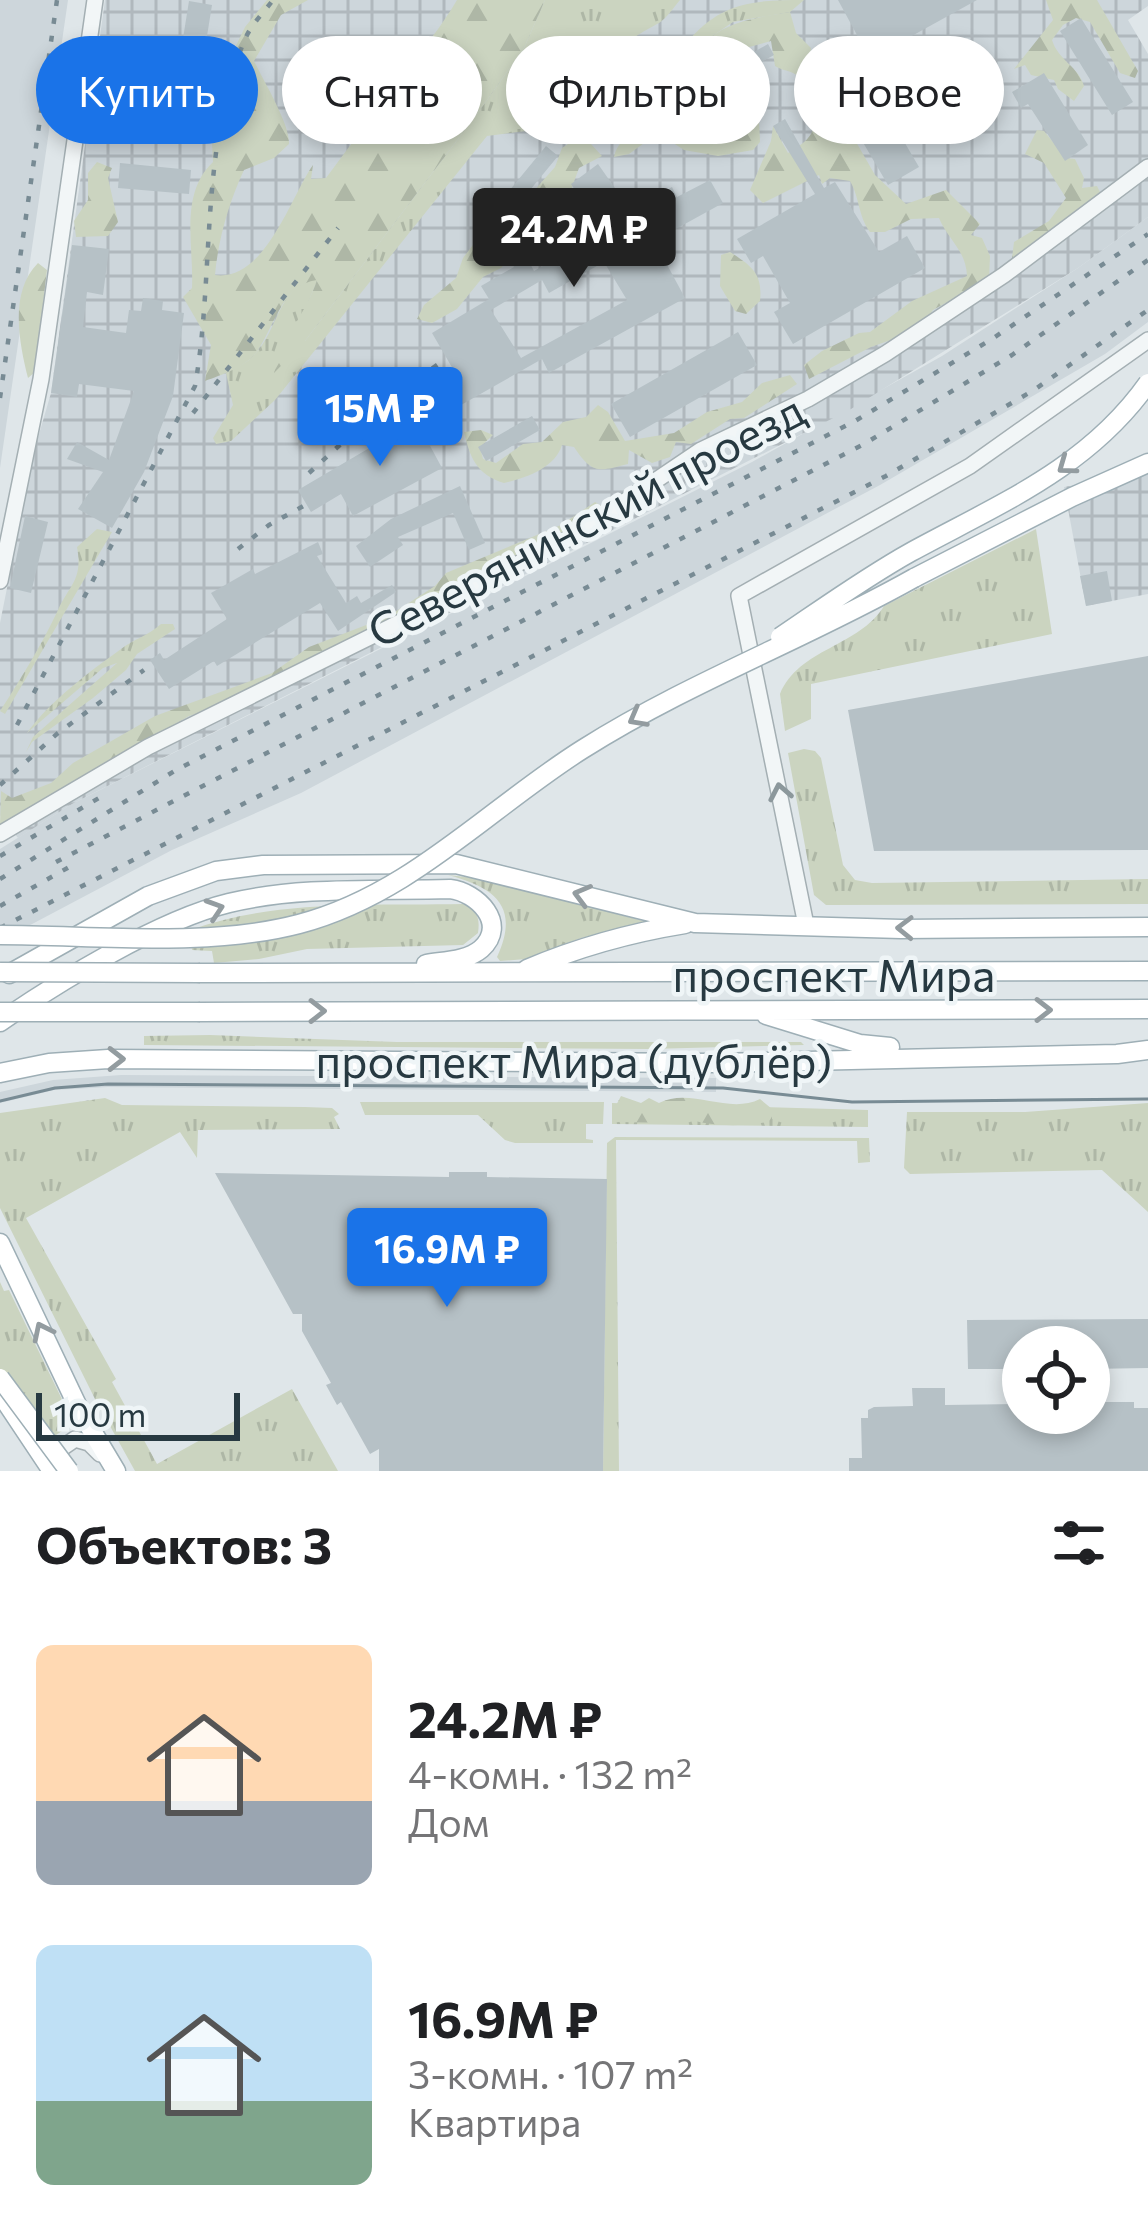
<!DOCTYPE html>
<html lang="ru">
<meta charset="utf-8">
<style>
body{margin:0;font-family:Commissioner,sans-serif;background:#f2f2f2;color:#202124;height:100vh;display:flex;flex-direction:column;font-size:45px;white-space:nowrap}
*{box-sizing:border-box;margin:0}
p{font-size:39px;color:#757577}
.icon{flex:none;width:66px;height:66px;fill:none;stroke:currentColor;stroke-width:2;stroke-linecap:round;stroke-linejoin:round}
.map{position:relative;height:1471px;overflow:hidden}
.panel{display:flex;flex-direction:column;background:#fff;flex:1}
.panel>*{flex:none}
.banner{position:absolute;left:36px;top:36px;width:1077px;height:108px;display:flex;gap:24px}
.fabs{position:absolute;left:1002px;top:1326px;display:grid;gap:24px}
.fabs a{display:grid;place-items:center;width:108px;height:108px;border-radius:50%;background:#fff;box-shadow:0 6px 18px #0003;font-size:60px}
.scale{position:absolute;left:36px;bottom:30px;width:204px;box-sizing:border-box;padding-left:12px;border:6px solid #273941;border-top:0;font-size:33px;line-height:42px;white-space:nowrap;color:#273941;-webkit-text-stroke:9px #eff5f7;paint-order:stroke}
.price{position:absolute;translate:-50% -102px;padding:0 27px;border-radius:12px;background:#1a73e8;color:#fff;font-size:39px;line-height:78px;filter:drop-shadow(0 3px 6px #0008)}
.price::after{content:'';position:absolute;left:50%;top:72px;width:36px;height:27px;margin-left:-18px;background:inherit;clip-path:polygon(0 0,100% 0,50% 100%)}
.price.selected{background:#222;color:#fff}
ul{padding:0;list-style:none}
li{display:flex;align-items:center;gap:36px;height:300px;padding:0 36px}
li span{display:grid;place-items:center;flex:none;width:336px;height:240px;border-radius:18px;color:#555}
li>.icon{margin-inline-start:auto}
span .icon{width:144px;height:144px;fill:#fffc;stroke-width:1}
li b{font-size:51px}
h2{display:flex;justify-content:space-between;align-items:center;height:144px;padding:0 36px;font-size:51px}
.pill{padding:0 42px;border-radius:54px;background:#fff;box-shadow:0 6px 18px #0003;font-size:42px;line-height:108px}
.pill.selected{background:#1a73e8;color:#fff}
.map>svg:first-child{display:block}
.built{fill:#cdd6db}
.industrial{fill:url(#industrial-grid)}
.grass{fill:url(#grass-tufts)}
.forest{fill:url(#forest-firs)}
.building{fill:#b6c1c6;fill-rule:evenodd}
.lines{fill:none;stroke-linecap:round;stroke-linejoin:round}
.minor-casing{stroke:#a4afb3;stroke-width:18}
.major-casing{stroke:#9eafb6;stroke-width:21}
.minor{stroke:#f2f6f7;stroke-width:15}
.major{stroke:#fff;stroke-width:18}
.tram{stroke:#788b94;stroke-width:3}
.rail{stroke:#788b94;stroke-width:4.5;stroke-dasharray:6 12;stroke-linecap:butt}
.major-bridge-casing{stroke:#9eafb6;stroke-width:21;stroke-linecap:butt}
.major-bridge{stroke:#fff;stroke-width:18}
.oneway{stroke:#939ca0}
.oneway2{stroke:#8c989c}
.labels{text-anchor:middle;dominant-baseline:central;stroke-width:9;stroke-linejoin:round;paint-order:stroke}
.street-label{font-size:45px;fill:#273941;stroke:#eff5f7}
</style>
<div class="map">
<svg width="1148" height="1471" viewBox="0 0 1148 1471">
<defs>
<pattern id="industrial-grid" width="8" height="8" patternUnits="userSpaceOnUse" patternTransform="scale(3)"><rect width="8" height="8" fill="#cdd6db"/><path d="M0 4h8M4 0v8" fill="none" stroke="#b0b8bd"/></pattern>
<pattern id="grass-tufts" width="24" height="20" patternUnits="userSpaceOnUse" patternTransform="scale(3)"><rect width="24" height="20" fill="#cbd4c0"/><path d="M3 7l-1-3M5 7V3M7 7l1-3M15 17l-1-3M17 17v-4M19 17l1-3" fill="none" stroke="#aeb7a6"/></pattern>
<pattern id="forest-firs" width="22" height="20" patternUnits="userSpaceOnUse" patternTransform="scale(3)"><rect width="22" height="20" fill="#cbd4c0"/><path d="M5 1l3.5 6h-7zM16 11l3.5 6h-7z" fill="#aeb7a6"/></pattern>
</defs>
<rect width="100%" height="100%" fill="#dfe6e9"/>
<!-- built -->
<path class="built" d="M0,0H68L0,468Z
M1148,217V322L1105,354L880,485L301,793L172,850L0,941V849L72,804L752,462L942,356L1078,268Z
M121,1075L716,1078V1092L108,1087L54,1090L0,1103V1092L53,1080Z"/>
<!-- industrial -->
<path class="industrial" d="M105,0H1148V6L1128,20L1148,54V217L1078,268L851,409L72,804L18,838L0,815V623L35,448L51,393Z
M1148,472V594L1086,606L1064,487Z"/>
<!-- grass -->
<path class="grass" d="M545,0H680C674,7 667,18 659,23C634,37 604,50 620,82L647,87C663,74 672,60 685,45C719,2 753,0 804,0L790,12L733,22L708,39L632,115L603,132L577,127L566,113L534,130L487,136L275,400L231,441L216,444L213,438L233,405L226,373C234,368 245,364 251,358C279,334 276,285 318,279L303,314L305,341L477,114L524,48Z
M97,529L112,532L5,714L0,711C22,677 41,646 58,610C70,584 83,580 77,547Z
M1036,529L1052,634L811,684V719L785,731L780,694C799,648 859,647 884,606Z
M161,624H173L175,629L137,654L126,670L93,698L32,742L26,752L33,737L117,663L103,668L27,733C50,701 89,672 121,649C134,639 148,636 161,624Z
M804,749L815,751L821,758L843,865L855,880L872,883L1148,879V904L826,905L814,895L788,753Z
M448,875L484,879L647,922L581,938L526,959L500,961L497,957C520,907 496,888 448,875Z
M463,904C478,910 480,919 478,933L463,945L307,949L259,959L214,963L212,951L192,950L190,930C276,899 372,906 463,904Z
M210,1035L397,1042H801L804,1045L649,1049L144,1045V1036Z
M105,1098L122,1105L305,1107L332,1108L339,1114L334,1117L340,1129L198,1130L197,1158L180,1132L26,1218L116,1379L112,1382L157,1464L292,1389L338,1471H135L95,1399L0,1208V1113Z
M360,1102H604L603,1124H586V1139L593,1140V1143H515L505,1140L478,1115H365Z
M612,1103L868,1110V1127L612,1124Z
M1148,1103V1212L1102,1170L910,1174L904,1168L907,1112H1025Z
M615,1137L869,1138L870,1162L858,1163L857,1141L616,1140L619,1471H603L607,1143Z
M0,1282L4,1291L9,1290L72,1420L71,1425L53,1437L0,1378Z"/>
<!-- forest -->
<path class="forest" d="M267,0H308L281,15L254,61C264,82 290,124 289,144L274,158L244,170C229,202 218,240 215,275C265,282 291,196 313,165L311,179L326,178L366,124L361,110C372,93 382,88 396,76C420,55 441,27 457,0H545L524,48L477,114L305,341L274,373C281,339 307,312 317,280C281,285 275,327 256,353C245,367 221,375 205,381L211,345L183,297L192,288C194,246 179,194 213,162L212,143L240,76L232,54L245,27Z
M1046,0H1097L1138,71L1135,78L1120,73L1090,22L1076,18L1063,25L1052,40C1058,60 1079,67 1084,86L1074,101L1058,89L1054,80L1031,75L1025,65L1014,69L1053,20Z
M790,12L796,33L811,48L807,73L840,114L875,175L906,204L946,190L980,224L971,235L982,238L990,256L989,279L933,310L919,330L871,347L809,379L804,365L822,351L859,333L870,332L912,301L967,276C966,250 948,240 939,218L911,219L885,232H870C858,216 860,198 850,181L830,178L822,184L819,175L763,203L750,190L771,141L773,126L788,153C828,130 811,120 801,90C799,83 801,77 793,73C787,70 781,70 775,66L771,41L742,49L732,46L729,75L759,118L760,142L753,150L718,156L684,150L658,133L629,154L614,157C619,134 645,127 660,109C668,99 671,87 678,76C710,25 734,21 790,12Z
M1037,130L1044,131L1066,158L1075,159L1084,178L1082,188L1097,186L1103,198L1020,261L1012,258L1014,242L1049,221L1066,198L1044,163L1025,154Z
M574,140L591,144L602,156L579,168L571,190L577,207L537,242L517,250L501,268L483,277L457,309L432,323L417,319L424,305L456,278L463,258L492,220L524,202L555,167L562,148Z
M97,162L112,168L108,178L118,222L108,236L76,237L74,221L88,200V173Z
M730,252C752,266 763,274 760,301L746,314L735,311L720,286L721,255Z
M38,263L47,270L35,372L28,378C19,342 9,292 38,263Z
M790,375L797,384L744,418L730,419L691,444L676,442L670,457L652,463L629,450L628,464C598,472 592,474 574,447L562,445C555,468 526,478 504,483C477,475 470,458 464,432L481,430L493,435L480,447L483,459L496,463L523,444L542,442L563,422L586,417L598,405L608,412L625,441L674,433L707,412L742,402L762,383Z
M595,502L613,513L216,708L189,716L5,825L0,824L1,791L12,798L51,783L73,763L155,716L272,673L309,647L387,617L435,586L446,573L561,525Z
M621,1096L641,1103L649,1098L659,1103C691,1087 728,1115 760,1099L772,1109V1120C757,1127 706,1127 691,1119L675,1123L618,1122L613,1111Z"/>
<!-- building -->
<path class="building" d="M838,0H977L870,59Z
M189,1L212,5L191,135L168,132Z
M1081,18L1133,102L1112,115L1060,31Z
M768,44L774,55L744,72L761,100L741,112L725,85L691,112L680,99L717,70L710,58L730,47L738,61Z
M1044,73L1088,145L1065,161L1028,104L1021,108L1012,92Z
M869,82L919,167L888,185L838,100Z
M785,119L824,188L835,182L879,252L907,236L925,268L793,344L774,312L790,303L763,256L751,263L737,239L815,194L773,126Z
M546,146L558,156L516,207L504,197Z
M120,163L191,170L189,194L118,188Z
M598,164L624,201L635,194L641,204L672,187L677,197L710,180L723,203L663,236L674,252L664,259L685,298L549,373L542,359L461,405L448,382L457,376L432,333L489,299L481,286L514,267L511,262L525,254L534,271L603,232L571,184ZM604,262L627,300L521,358L491,310L542,280L549,293Z
M72,245L109,249L103,295L87,292L83,327L126,333L129,310L141,311L143,298L163,301L162,310L184,313L173,396L144,472L112,528L78,509L103,472L67,459L77,442L109,460L134,391L79,384L77,397L51,393Z
M738,332L757,365L630,437L611,404Z
M434,410L447,431L428,442L442,468L353,516L341,494L311,512L298,490Z
M532,416L540,430L486,461L478,447Z
M460,486L485,543L469,550L453,513L398,537L403,545L370,567L356,546L391,519Z
M25,516L48,522L31,593L10,588Z
M318,542L323,554L317,556L346,603L357,596L361,603L392,585L396,592L338,631L320,603L217,666L214,661L169,689L150,660L160,653L164,660L227,619L211,593L253,569L255,574Z
M1107,571L1112,601L1086,606L1080,576Z
M1148,656V850L874,851L848,710Z
M449,1172H487V1177L607,1179L603,1471H379V1449L370,1454L341,1402L337,1405L326,1385L331,1383L302,1331V1314H293L215,1173L449,1177Z
M1148,1319V1368L1089,1369V1347H1023V1369H968L967,1320Z
M912,1388H945V1405L1023,1404V1413H1089V1402H1134V1408H1148V1471H849V1458H862L861,1418H868V1410L874,1407L913,1406Z"/>
<g class="lines">
<!-- minor casing -->
<g class="minor-casing">
<path id="minor" d="M0,581L41,379L95,0
M0,834L148,747L572,537L701,450L808,399L885,354L1004,275L1148,167
M806,925L739,596L970,466L1148,340
M55,1465L59,1450L75,1439L89,1443L100,1454"/>
</g>
<!-- major casing -->
<g class="major-casing">
<path id="major" d="M914,578L1072,497L1148,463
M527,969C579,947 629,933 685,924
M200,973L1148,971
M9,974L148,896L216,871L263,865L456,864L695,923L901,929L1148,927
M200,1012L1148,1009
M766,1015L860,1044L890,1047
M0,1022C60,981 159,920 229,903C299,886 378,891 450,889C477,892 509,924 481,949C467,961 443,961 426,964
M0,1073L49,1063L108,1059L716,1063L1117,1054L1148,1050
M0,1243L79,1409L116,1471
M0,1393L52,1471"/>
</g>
<!-- minor -->
<use href="#minor" class="minor"/>
<!-- major -->
<use href="#major" class="major"/>
<!-- tram -->
<path class="tram" d="M0,1101L55,1088L108,1084L723,1088L852,1102L1148,1099"/>
<!-- rail -->
<path class="rail" d="M0,398L57,0
M193,413L338,228
M309,473L397,393L447,358
M238,549L269,525L307,504
M17,725L195,386C215,273 199,145 246,37C252,24 264,12 273,0
M0,785L58,733L144,670
M0,856L104,795
M56,862L864,444L1012,355L1148,260
M0,879L176,770L855,421L992,339L1148,234
M0,906L78,862
M0,928L886,476L1034,390L1148,310"/>
<!-- major-bridge casing -->
<g class="major-bridge-casing">
<path id="major-bridge" d="M780,637C823,608 866,577 911,552C999,504 1088,468 1148,383
M0,935C95,935 207,948 299,924C410,895 489,808 583,749C689,682 806,639 914,578
M0,972L200,973
M0,1012H200
M0,1378L69,1471"/>
</g>
<!-- major-bridge -->
<use href="#major-bridge" class="major-bridge"/>
</g>
<!-- one-way arrows -->
<defs><path id="oneway-chevron" d="M-2-3.5L2.5 0L-2 3.5" fill="none" stroke-width="1.6" stroke-linecap="round" stroke-linejoin="round" transform="scale(3)"/></defs>
<g class="oneway">
<use href="#oneway-chevron" transform="translate(1066 466) rotate(144)"/>
<use href="#oneway-chevron" transform="translate(637 718) rotate(151)"/>
<use href="#oneway-chevron" transform="translate(582 895) rotate(-165)"/>
<use href="#oneway-chevron" transform="translate(215 909) rotate(-18)"/>
<use href="#oneway-chevron" transform="translate(905 928) rotate(-179)"/>
<use href="#oneway-chevron" transform="translate(1043 1010)"/>
<use href="#oneway-chevron" transform="translate(317 1011)"/>
<use href="#oneway-chevron" transform="translate(116 1059)"/>
<use href="#oneway-chevron" transform="translate(42 1331) rotate(-116)"/>
</g>
<use class="oneway2" href="#oneway-chevron" transform="translate(780 792) rotate(-101)"/>
<g class="labels">
<!-- street labels -->
<g class="street-label">
<text transform="translate(585 519) rotate(-28)">Северянинский проезд</text>
<text x="834" y="973">проспект Мира</text>
<text x="574" y="1059">проспект Мира (дублёр)</text>
</g>
</g>
</svg>
<div class="fabs">
<a><svg class="icon" aria-label="locate" viewBox="0 0 24 24"><circle cx="12" cy="12" r="6"/><path d="M12 2v4M12 18v4M2 12h4M18 12h4"/></svg></a>
</div>
<div class="scale">100 m</div>
<b class="price selected" style="left:574px;top:290px">24.2M ₽</b>
<b class="price" style="left:380px;top:469px">15M ₽</b>
<b class="price" style="left:447px;top:1310px">16.9M ₽</b>
<div class="banner">
<a class="pill selected">Купить</a>
<a class="pill">Снять</a>
<a class="pill">Фильтры</a>
<a class="pill">Новое</a>
</div>
</div>
<section class="panel">
<h2>Объектов: 3<svg class="icon" aria-label="filters" viewBox="0 0 24 24"><path d="M4 7h16M4 17h16"/><circle cx="9" cy="7" r="2"/><circle cx="15" cy="17" r="2"/></svg></h2>
<ul>
<li><span style="background:linear-gradient(#ffd9b3 65%,#9aa5b1 0)"><svg class="icon" aria-label="home" viewBox="0 0 24 24"><path d="M3 11l9-7 9 7M6 9v11h12V9"/></svg></span><div><b>24.2M ₽</b><p>4-комн. · 132 m²</p><p>Дом</p></div></li>
<li><span style="background:linear-gradient(#bfe0f5 65%,#7fa58c 0)"><svg class="icon" aria-label="home" viewBox="0 0 24 24"><path d="M3 11l9-7 9 7M6 9v11h12V9"/></svg></span><div><b>16.9M ₽</b><p>3-комн. · 107 m²</p><p>Квартира</p></div></li>
</ul>
</section>
